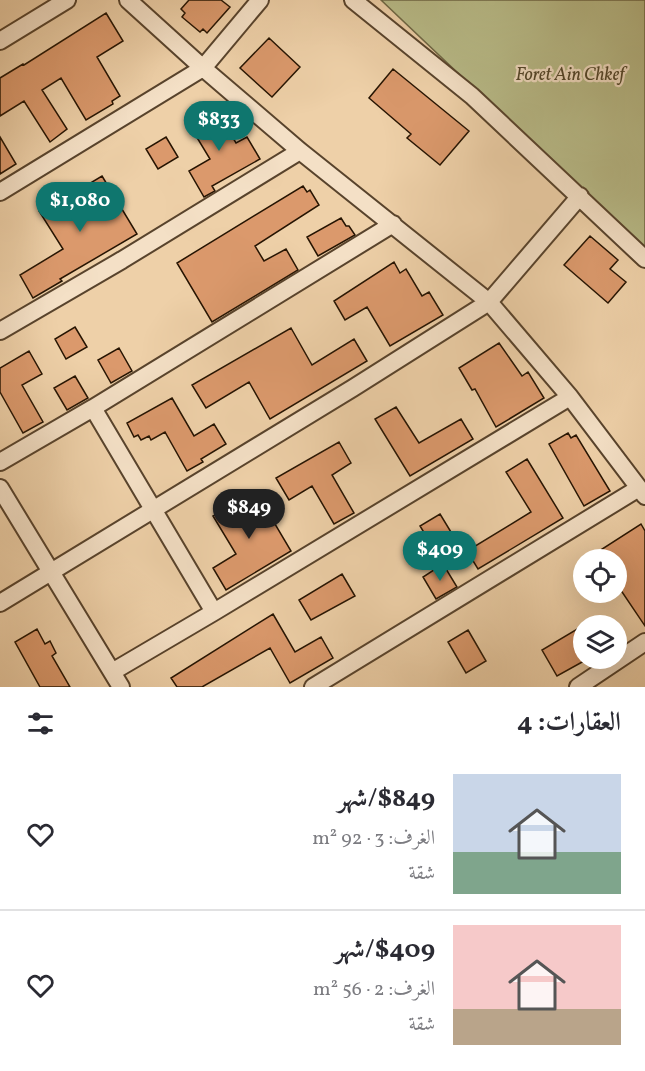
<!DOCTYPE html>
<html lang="ar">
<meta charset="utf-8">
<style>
body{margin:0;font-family:Vollkorn,Amiri,serif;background:#f7f7f7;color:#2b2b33;direction:rtl;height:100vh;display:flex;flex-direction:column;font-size:22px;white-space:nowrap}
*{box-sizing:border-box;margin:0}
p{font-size:20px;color:#7c7c81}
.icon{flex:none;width:33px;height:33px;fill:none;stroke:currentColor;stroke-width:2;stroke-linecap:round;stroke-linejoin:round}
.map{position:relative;height:687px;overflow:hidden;direction:ltr}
.side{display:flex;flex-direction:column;background:#fff;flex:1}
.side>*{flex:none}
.tools{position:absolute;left:573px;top:549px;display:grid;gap:12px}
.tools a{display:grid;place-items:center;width:54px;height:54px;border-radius:50%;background:#fff;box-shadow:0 6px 24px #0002;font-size:30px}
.price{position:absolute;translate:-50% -51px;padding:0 14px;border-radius:21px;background:#0f766e;color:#fff;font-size:20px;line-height:39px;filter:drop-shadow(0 2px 3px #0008)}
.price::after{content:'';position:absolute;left:50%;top:36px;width:18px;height:14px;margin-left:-9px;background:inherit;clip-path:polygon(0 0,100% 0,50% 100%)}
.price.on{background:#222;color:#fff}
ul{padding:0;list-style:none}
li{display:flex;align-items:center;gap:18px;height:150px;padding:0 24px}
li+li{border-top:2px solid #e1e1e2}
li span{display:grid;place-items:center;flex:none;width:168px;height:120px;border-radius:0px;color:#555}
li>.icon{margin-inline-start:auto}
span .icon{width:72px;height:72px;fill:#fffc;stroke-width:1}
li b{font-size:26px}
h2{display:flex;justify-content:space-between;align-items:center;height:72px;padding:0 24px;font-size:26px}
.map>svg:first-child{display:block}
.green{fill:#b8bb88;stroke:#6f6845;stroke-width:1.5}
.building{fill:#db996c;stroke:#261402;stroke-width:1.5}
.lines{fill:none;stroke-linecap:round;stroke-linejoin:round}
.street-casing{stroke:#58432c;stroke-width:20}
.street{stroke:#f4e0c6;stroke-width:16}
.labels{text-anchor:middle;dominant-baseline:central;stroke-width:4.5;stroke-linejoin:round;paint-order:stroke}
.park-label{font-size:18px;font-style:italic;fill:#52462a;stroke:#f4e0c6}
</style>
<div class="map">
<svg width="645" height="687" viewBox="0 0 645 687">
<rect width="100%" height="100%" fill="#eed0a8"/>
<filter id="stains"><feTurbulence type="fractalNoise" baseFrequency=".00333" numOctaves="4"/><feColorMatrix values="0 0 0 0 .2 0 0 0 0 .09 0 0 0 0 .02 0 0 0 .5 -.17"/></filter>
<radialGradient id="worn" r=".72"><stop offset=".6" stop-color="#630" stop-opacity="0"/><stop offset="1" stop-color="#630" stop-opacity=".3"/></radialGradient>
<!-- green -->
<path class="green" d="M381,0H645V251Z"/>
<!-- building -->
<path class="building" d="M189,0H221L230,7L207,33L203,29L200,32L182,17L185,13L181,9Z
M106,13L123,41L97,57L120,96L112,101L113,104L86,120L61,78L42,90L67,129L50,142L24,101L0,116V78L23,64L24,65Z
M269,38L300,67L272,97L240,68Z
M393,69L469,131L440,165L407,138L411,134L369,98Z
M209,108L213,114L220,116L236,143L247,137L260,159L212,186L215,191L204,197L189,171L210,159L187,121Z
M0,137L16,164L0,174Z
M166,137L178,157L158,169L146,149Z
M102,176L137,234L60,279L62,281L33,298L20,275L63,249L39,211L62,196L64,199Z
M303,186L307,192L310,190L319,205L255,246L264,261L286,249L298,270L212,322L177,263Z
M341,218L346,226H349L355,235L318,256L307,237Z
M590,236L618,260L610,269L626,282L608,303L564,265Z
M394,262L400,273L406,269L422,296L429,292L443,315L390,346L367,307L345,320L334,301Z
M75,327L87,347L66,359L55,339Z
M291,328L312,365L354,339L367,361L270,419L249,382L206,408L192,385Z
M499,343L522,376L528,372L544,398L496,427L475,389L472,390L459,368Z
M119,348L132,371L111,383L98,360Z
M29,351L42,374L22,385L43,422L23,433L0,392V368Z
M75,376L88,398L67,410L54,388Z
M172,398L194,436L214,424L226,444L201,459L203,462L187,471L165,432L151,440L149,436L141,440L138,435L134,437L127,423Z
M396,407L419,443L461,419L473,439L410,476L375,419Z
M568,433L571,438L576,435L610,491L584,506L549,444Z
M339,442L351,463L332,475L354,513L334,524L312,486L289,500L276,478Z
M527,459L563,518L478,569L467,551L531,512L506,472Z
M256,492L291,551L226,590L213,568L236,554L213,516Z
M440,514L454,537L434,549L420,526Z
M641,524L645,531V626L616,583V560H585Z
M443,564L457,587L436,599L423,577Z
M342,574L355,596L311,620L299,600Z
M273,614L295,652L321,637L333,658L290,683L270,648L202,687H177L171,678Z
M584,625V661L557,676L542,650Z
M37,629L45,644L50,641L56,653L52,656L70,687H40L15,642Z
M468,630L486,661L466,673L448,642Z"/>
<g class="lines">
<!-- street casing -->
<g class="street-casing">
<path id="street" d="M128,0L203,68L300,151L489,302L570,397L645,496
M353,0L472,96L645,259
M0,41L67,0
M0,192L203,68L260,0
M0,331L122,260L300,151
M93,408L214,612
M0,462L93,408L393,224
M0,488L121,687
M0,603L353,388L489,302L580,196
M112,672L214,612L570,397
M313,687L639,488
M578,687L645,642"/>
</g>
<!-- street -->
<use href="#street" class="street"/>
</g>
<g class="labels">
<!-- park labels -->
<g class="park-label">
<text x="570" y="75">Foret Ain Chkef</text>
</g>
</g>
<rect width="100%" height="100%" filter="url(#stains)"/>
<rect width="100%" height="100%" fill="url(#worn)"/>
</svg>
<div class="tools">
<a><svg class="icon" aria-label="locate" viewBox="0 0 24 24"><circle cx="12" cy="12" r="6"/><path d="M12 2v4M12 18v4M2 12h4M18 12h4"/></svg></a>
<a><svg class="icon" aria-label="layers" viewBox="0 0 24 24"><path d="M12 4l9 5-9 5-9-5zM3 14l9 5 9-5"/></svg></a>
</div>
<b class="price" style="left:219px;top:152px">$833</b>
<b class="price" style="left:80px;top:233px">$1,080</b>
<b class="price on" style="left:249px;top:540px">$849</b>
<b class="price" style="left:440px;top:582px">$409</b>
</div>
<section class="side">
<h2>العقارات: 4<svg class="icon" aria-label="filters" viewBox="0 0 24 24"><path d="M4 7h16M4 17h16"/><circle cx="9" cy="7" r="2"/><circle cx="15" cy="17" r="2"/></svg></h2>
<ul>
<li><span style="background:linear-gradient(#c9d6e8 65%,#7fa58c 0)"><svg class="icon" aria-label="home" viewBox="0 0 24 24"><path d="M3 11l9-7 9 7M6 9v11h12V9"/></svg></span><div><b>$849/شهر</b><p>الغرف: 3 · 92 m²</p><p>شقة</p></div><svg class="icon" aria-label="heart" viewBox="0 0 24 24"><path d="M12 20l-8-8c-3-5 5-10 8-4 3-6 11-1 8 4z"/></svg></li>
<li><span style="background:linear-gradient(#f6c9c9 70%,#b9a48a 0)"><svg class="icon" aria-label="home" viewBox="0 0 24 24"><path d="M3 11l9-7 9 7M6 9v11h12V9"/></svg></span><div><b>$409/شهر</b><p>الغرف: 2 · 56 m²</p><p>شقة</p></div><svg class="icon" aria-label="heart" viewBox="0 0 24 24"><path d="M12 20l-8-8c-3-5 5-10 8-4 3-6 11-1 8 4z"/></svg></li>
</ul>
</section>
